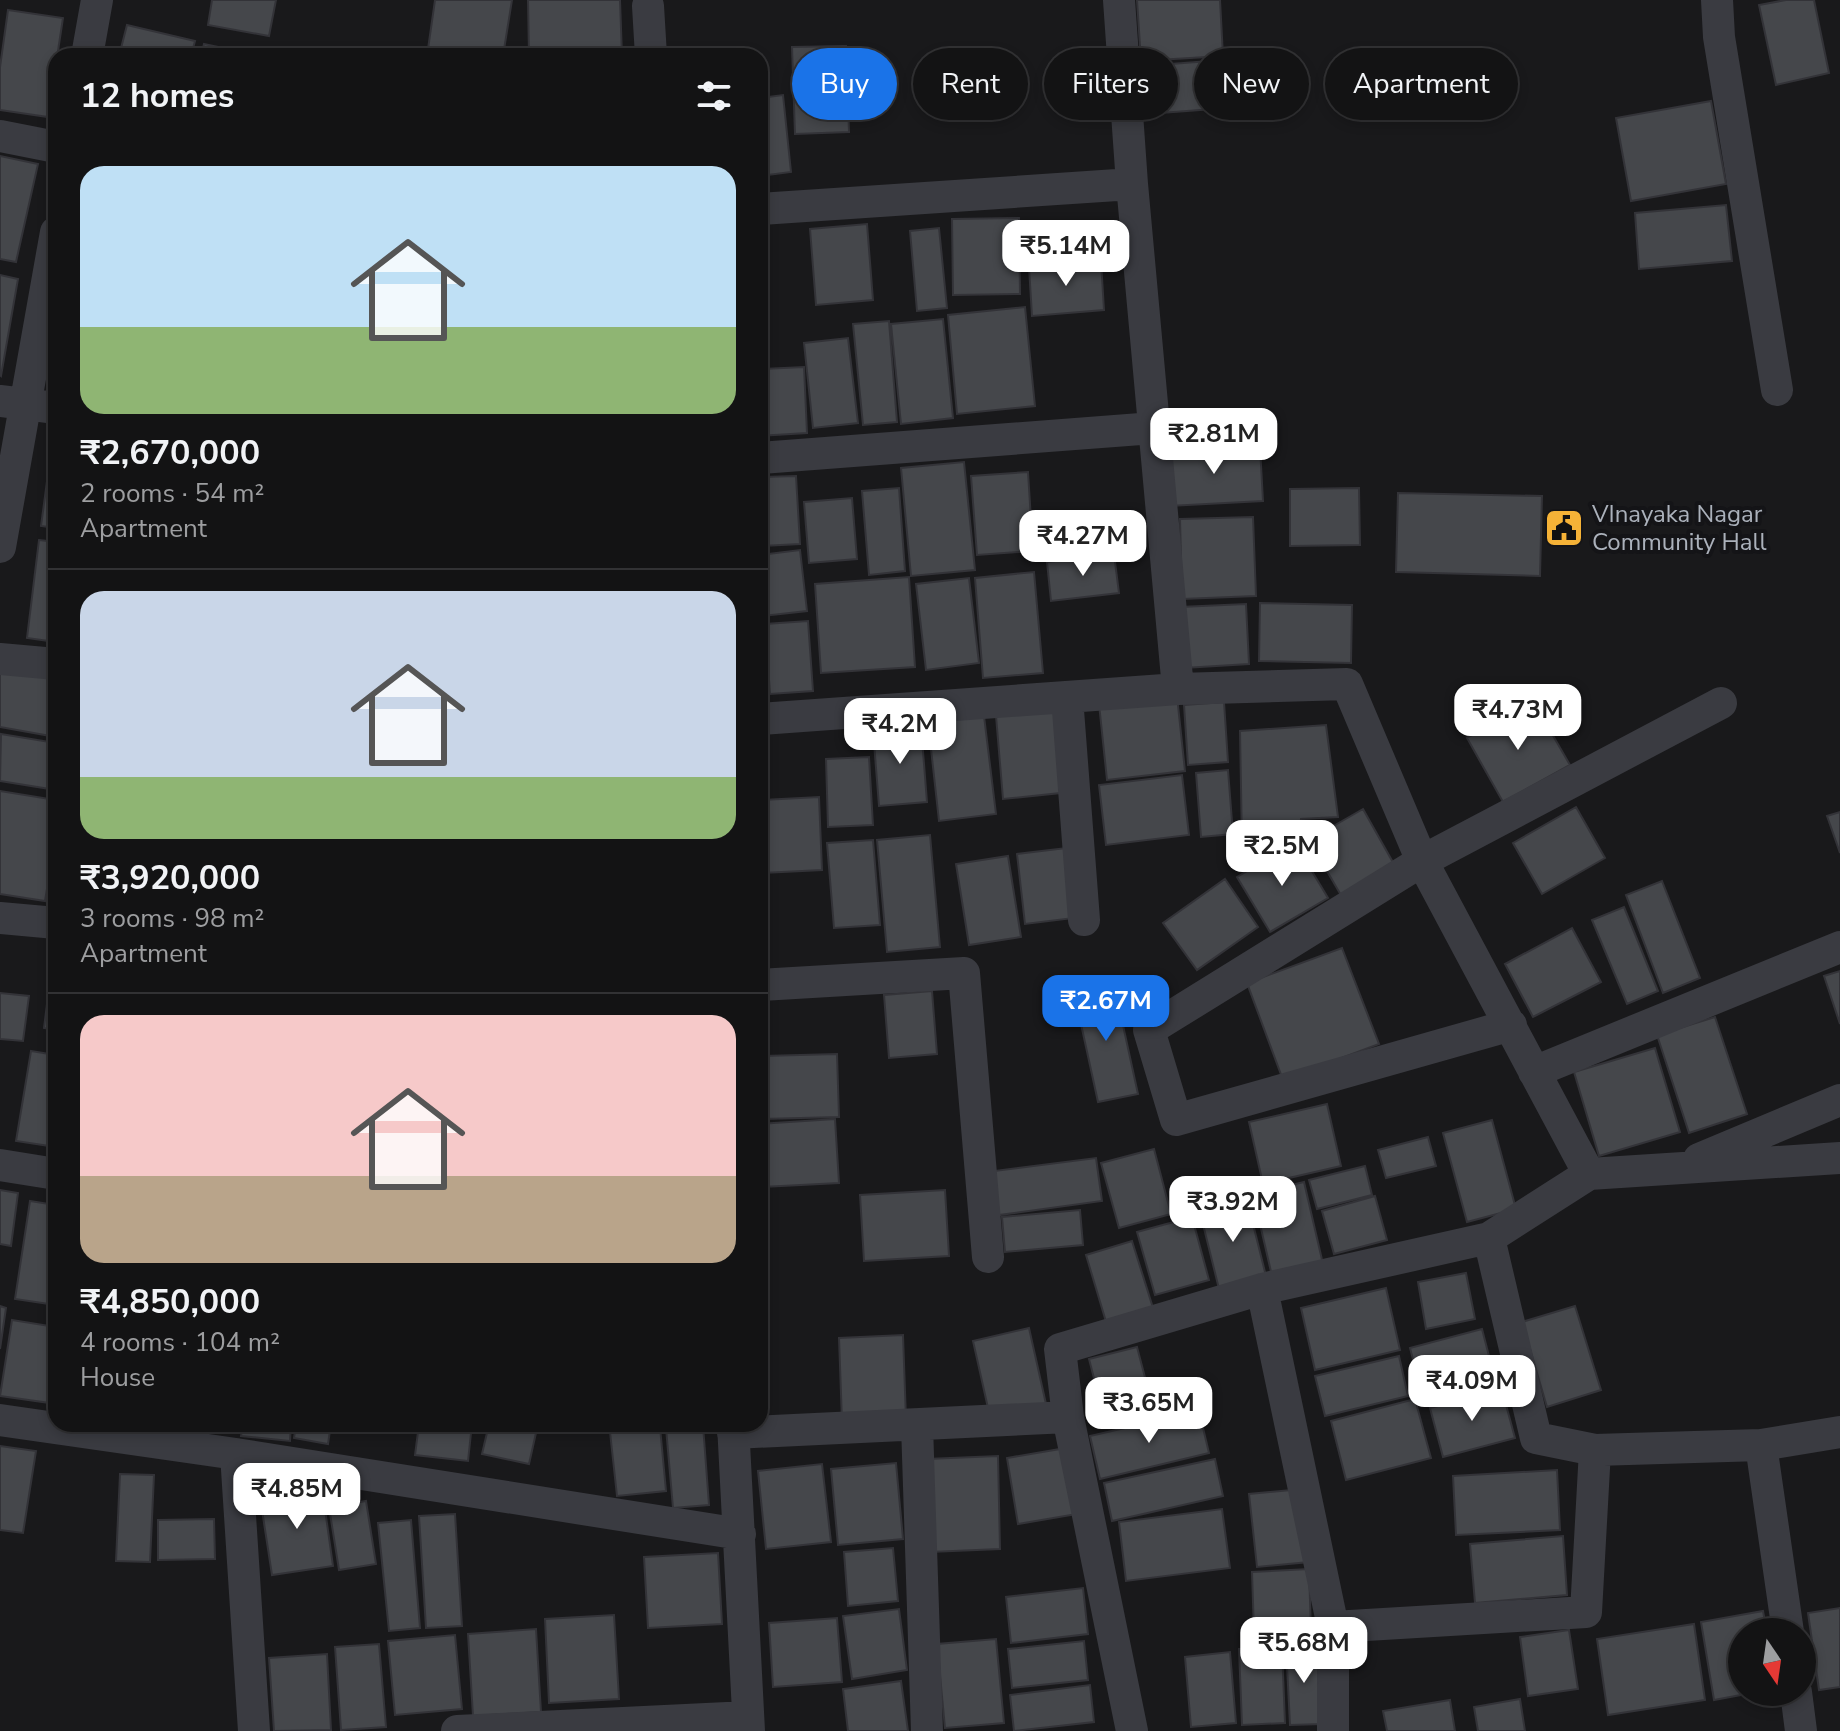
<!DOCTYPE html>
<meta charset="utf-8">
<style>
body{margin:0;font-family:"Nunito Sans",sans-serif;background:#202022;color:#f1f3f6;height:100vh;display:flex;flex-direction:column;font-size:30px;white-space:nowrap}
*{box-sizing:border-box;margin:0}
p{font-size:26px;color:#9d9ea0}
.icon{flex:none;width:44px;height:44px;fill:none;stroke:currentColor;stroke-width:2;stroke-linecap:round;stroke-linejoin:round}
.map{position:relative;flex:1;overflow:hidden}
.drawer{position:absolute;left:48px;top:48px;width:720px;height:1384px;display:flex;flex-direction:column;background:#131314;border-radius:24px;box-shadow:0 4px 12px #0003,0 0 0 2px #323234}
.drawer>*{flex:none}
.banner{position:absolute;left:792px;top:48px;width:760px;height:72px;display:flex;gap:16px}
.needle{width:52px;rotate:167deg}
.controls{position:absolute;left:1728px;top:1618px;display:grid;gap:16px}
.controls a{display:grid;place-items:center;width:88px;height:88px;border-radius:50%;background:#131314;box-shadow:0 4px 12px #0003,0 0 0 2px #323234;font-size:40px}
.price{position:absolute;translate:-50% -68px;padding:0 18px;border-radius:16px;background:#fff;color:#222;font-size:26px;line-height:52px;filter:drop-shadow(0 2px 4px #0008)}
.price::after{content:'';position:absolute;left:50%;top:48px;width:24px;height:18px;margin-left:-12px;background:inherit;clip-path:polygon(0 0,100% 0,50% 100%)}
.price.on{background:#1a73e8;color:#fff}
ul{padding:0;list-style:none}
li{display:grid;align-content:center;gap:16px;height:424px;padding:0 32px}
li+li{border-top:2px solid #323234}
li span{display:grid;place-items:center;height:248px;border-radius:24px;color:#555}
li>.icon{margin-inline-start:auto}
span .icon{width:144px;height:144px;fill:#fffc;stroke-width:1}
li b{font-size:34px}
h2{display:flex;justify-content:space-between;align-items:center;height:96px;padding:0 32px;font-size:34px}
.pill{padding:0 28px;border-radius:36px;background:#131314;box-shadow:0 4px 12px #0003,0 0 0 2px #323234;font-size:28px;line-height:72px}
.pill.on{background:#1a73e8;color:#fff}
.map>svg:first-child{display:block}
.building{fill:#45474b;stroke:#333338;stroke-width:2}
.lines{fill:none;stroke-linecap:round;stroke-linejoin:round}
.street{stroke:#3a3b41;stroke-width:32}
.labels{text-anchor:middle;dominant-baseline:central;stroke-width:8;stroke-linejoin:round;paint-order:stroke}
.poi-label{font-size:24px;fill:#abb1bb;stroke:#141417;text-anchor:start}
</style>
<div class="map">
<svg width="1840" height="1731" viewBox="0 0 1840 1731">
<rect width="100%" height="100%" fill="#19191b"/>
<!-- building -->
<path class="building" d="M212,0H276L269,36L208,25Z
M435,0H512L503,56H427Z
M528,0H620L622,56H529Z
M1137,0H1220L1223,56L1141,61Z
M1786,0H1814L1829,73L1776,85L1759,5Z
M8,10L63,18L48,117L0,110V67Z
M127,25L195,41L191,56H119Z
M204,44L261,56H201Z
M846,46L849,132L795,134L792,47Z
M1222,60L1226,108L1148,114L1145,66Z
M783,95L791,172L760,176V98Z
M1711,101L1726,184L1631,201L1616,118Z
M0,156L38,164L16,262L0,259Z
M1726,205L1732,261L1639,269L1635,213Z
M1019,218L1020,294L953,295L952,219Z
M867,224L873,300L816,305L810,229Z
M939,228L947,308L917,311L910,231Z
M1101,261L1104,310L1032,316L1029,267Z
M0,275L18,279L1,376L0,375Z
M1025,307L1035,406L957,414L948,315Z
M943,319L953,418L901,424L891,324Z
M889,321L897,422L863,425L853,324Z
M848,338L858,423L813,428L804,343Z
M804,367L807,433L760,436V369Z
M1260,447L1263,501L1169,506L1166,452Z
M50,459L56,460V528L41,526Z
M964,462L975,570L911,576L901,468Z
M1028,472L1033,551L977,555L971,476Z
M796,476L800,544L760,546V477Z
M899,488L905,571L869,575L862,491Z
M1359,488L1360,545L1290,546V489Z
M1398,493L1542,496L1540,576L1396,572Z
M852,498L857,559L809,563L804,502Z
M1253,517L1256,596L1182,599L1180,519Z
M39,540L56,542V642L27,638Z
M800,550L807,611L763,616L760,555Z
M1114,554L1119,593L1051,601L1047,562Z
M1034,572L1043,673L983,678L975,578Z
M909,577L915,667L821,673L815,584Z
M969,578L979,663L926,670L916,584Z
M1260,603L1352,605L1351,663L1259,661Z
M1246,604L1249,664L1184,668L1180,607Z
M808,621L813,691L770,694L765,624Z
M0,670L56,679V737L0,727Z
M1177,696L1185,771L1107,780L1099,704Z
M1533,701L1570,765L1503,802L1467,738Z
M1224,702L1228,762L1188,765L1184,705Z
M1062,709L1070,792L1003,799L996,716Z
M984,716L996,814L939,821L928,722Z
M1326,725L1338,817L1301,819L1299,839L1242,844L1240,731Z
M921,726L927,802L879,806L873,730Z
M1,734L56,743V790L0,781Z
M869,757L873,825L828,827L826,759Z
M1228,770L1233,834L1201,837L1196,773Z
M1182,775L1189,835L1106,845L1099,785Z
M0,791L56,800V835L45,901L0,894Z
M819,797L822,870L760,873V800Z
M1576,807L1605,858L1542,894L1513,843Z
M1363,809L1395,866L1342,897L1309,840Z
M1840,812V853L1827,816Z
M930,835L940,947L887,952L877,840Z
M873,840L880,925L834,928L827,843Z
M1295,843L1328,898L1270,932L1237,877Z
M1066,848L1074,918L1025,924L1017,854Z
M1008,856L1021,937L969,945L956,864Z
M1225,879L1258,927L1197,970L1163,923Z
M1662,881L1700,978L1663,993L1626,895Z
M1624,907L1658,991L1627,1004L1592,920Z
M1572,928L1601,982L1533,1017L1505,964Z
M1342,948L1379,1044L1283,1080L1247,983Z
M53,956H56V1030L44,1028Z
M1840,971V1024L1824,976Z
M1114,984L1138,1094L1098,1102L1074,992Z
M932,991L937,1054L889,1058L884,995Z
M0,993L29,996L23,1041L0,1039Z
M1715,1017L1747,1114L1689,1133L1657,1035Z
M1655,1048L1680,1132L1599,1156L1574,1072Z
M31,1051L56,1055V1147L16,1141Z
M837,1054L839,1117L760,1119V1056Z
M1327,1104L1341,1166L1263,1184L1249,1122Z
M835,1119L839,1183L760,1187V1124Z
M1492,1120L1516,1209L1467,1222L1443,1133Z
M1428,1137L1436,1166L1386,1178L1378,1150Z
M1154,1149L1171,1214L1119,1228L1101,1163Z
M1096,1158L1102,1201L999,1215L994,1171Z
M1365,1166L1372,1195L1317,1209L1309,1180Z
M1304,1182L1323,1264L1272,1276L1253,1194Z
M0,1190L18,1193L11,1246L0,1244Z
M945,1190L949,1256L864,1261L860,1195Z
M1375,1196L1387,1240L1334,1254L1322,1211Z
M1247,1200L1266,1276L1219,1289L1200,1212Z
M30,1201L56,1205V1305L15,1299Z
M1080,1210L1083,1245L1005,1252L1002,1217Z
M1192,1217L1209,1280L1155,1295L1137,1232Z
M1132,1241L1154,1311L1107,1325L1086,1255Z
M1466,1273L1475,1319L1426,1329L1418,1282Z
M1386,1288L1400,1350L1315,1370L1301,1308Z
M0,1306L6,1308L0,1349Z
M1575,1306L1601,1390L1547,1407L1522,1322Z
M12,1320L56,1327V1362L50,1403L0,1396Z
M1029,1328L1046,1404L990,1417L973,1341Z
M1482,1329L1496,1383L1424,1402L1410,1348Z
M903,1335L906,1419L842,1422L839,1338Z
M1137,1347L1152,1404L1104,1417L1089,1359Z
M1399,1356L1408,1396L1325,1416L1315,1376Z
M1502,1390L1515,1438L1443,1457L1430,1408Z
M1415,1399L1431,1458L1346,1480L1331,1421Z
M1199,1411L1209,1453L1100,1479L1090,1436Z
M169,1424H216L215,1432Z
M243,1424H291L290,1441L241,1436Z
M296,1424H331L328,1444L294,1438Z
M419,1424H472L468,1461L415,1455Z
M489,1424H538L529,1464L482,1454Z
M703,1425L709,1505L673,1508L666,1428Z
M660,1427L666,1491L617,1496L610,1432Z
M0,1446L36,1451L23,1533L0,1530Z
M1066,1448L1077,1514L1018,1524L1007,1458Z
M998,1456L1000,1549L930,1552L927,1459Z
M1215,1459L1223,1496L1112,1521L1104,1483Z
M896,1463L903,1539L838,1545L831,1469Z
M822,1464L831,1542L766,1549L758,1471Z
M1557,1470L1560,1530L1456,1535L1453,1476Z
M120,1474L154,1475L150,1562L116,1561Z
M322,1488L333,1566L272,1575L260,1497Z
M1302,1489L1309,1562L1257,1567L1249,1494Z
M366,1501L376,1564L339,1570L329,1507Z
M1222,1509L1230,1568L1126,1581L1119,1522Z
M455,1514L462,1626L426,1628L419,1516Z
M214,1519L215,1559L158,1560V1520Z
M411,1520L420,1628L389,1631L378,1523Z
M1563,1536L1567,1595L1475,1603L1470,1544Z
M893,1548L898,1601L848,1606L844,1552Z
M718,1553L722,1624L648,1628L644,1557Z
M1309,1569L1311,1631L1254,1633L1252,1572Z
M1083,1588L1088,1634L1011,1643L1006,1597Z
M1840,1608V1687L1819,1690L1808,1613Z
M899,1609L907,1670L852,1679L843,1616Z
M1763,1611L1767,1632H1742V1692H1757L1714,1700L1701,1622Z
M614,1615L619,1699L549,1703L545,1619Z
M837,1618L842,1682L773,1687L769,1623Z
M1694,1624L1705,1700L1608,1715L1597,1639Z
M536,1629L541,1712L473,1716L468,1634Z
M1569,1630L1578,1689L1528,1696L1520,1637Z
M455,1635L462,1709L395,1715L388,1641Z
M996,1639L1004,1723L945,1728L937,1644Z
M1084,1641L1088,1680L1012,1688L1008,1649Z
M379,1644L386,1727L341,1730L335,1647Z
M1318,1644L1323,1724L1290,1725L1286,1646Z
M1282,1648L1285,1723L1242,1725L1239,1649Z
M1230,1652L1236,1723L1191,1727L1185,1657Z
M327,1654L331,1730L274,1731L269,1658Z
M901,1681L908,1731H848L843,1689Z
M1090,1685L1094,1722L1014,1731L1010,1695Z
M1520,1699L1525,1731H1478L1474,1707Z
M1450,1700L1455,1731H1387L1383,1711Z"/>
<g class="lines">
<!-- street -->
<path class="street" d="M1119,0L1132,184L1178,689
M1717,0L1719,37L1777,390
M648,6L651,56
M87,56L97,0
M0,136L56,147
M760,209L1132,184
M0,401L56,408
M760,458L1154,428
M0,547L56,232
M0,659L56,664
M1067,697L1084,920
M760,719L1178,689L1347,684L1422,861L1589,1174
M0,918L56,923
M760,985L964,973L988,1257
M1511,1025L1176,1120L1149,1030L1422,861L1721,703
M1534,1072L1840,947
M1699,1159L1840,1100
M0,1165L56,1174
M1489,1238L1536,1438L1595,1450L1761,1445L1840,1432
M1262,1289L1333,1627V1731
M0,1420L236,1454L740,1534
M733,1424L749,1731
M917,1425L927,1731
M733,1433L1068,1417
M1761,1445L1788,1632
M236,1454L254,1731
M1333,1627L1586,1612L1595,1450
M1796,1692L1801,1731
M457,1731L748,1717
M1132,1731L1068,1417L1060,1349L1262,1289L1489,1238L1589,1174L1840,1158"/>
</g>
<!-- icons -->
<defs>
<g id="civic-square" transform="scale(2)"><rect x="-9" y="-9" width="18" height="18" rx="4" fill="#f5b237" stroke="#141417"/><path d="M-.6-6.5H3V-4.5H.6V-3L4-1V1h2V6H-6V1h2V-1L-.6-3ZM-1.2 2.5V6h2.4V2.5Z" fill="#111"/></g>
</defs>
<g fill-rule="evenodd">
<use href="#civic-square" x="1564" y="528"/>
</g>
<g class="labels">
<!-- poi labels -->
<g class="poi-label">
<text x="1592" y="514">VInayaka Nagar<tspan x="1592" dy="28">Community Hall</tspan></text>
</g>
</g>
</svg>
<div class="controls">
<a><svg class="needle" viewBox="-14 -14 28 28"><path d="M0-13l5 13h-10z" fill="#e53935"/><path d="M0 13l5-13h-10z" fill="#9d9ea0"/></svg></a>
</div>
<b class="price" style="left:1066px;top:288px">₹5.14M</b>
<b class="price" style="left:1214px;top:476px">₹2.81M</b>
<b class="price" style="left:1083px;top:578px">₹4.27M</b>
<b class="price" style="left:1518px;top:752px">₹4.73M</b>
<b class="price" style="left:900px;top:766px">₹4.2M</b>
<b class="price" style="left:1282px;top:888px">₹2.5M</b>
<b class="price on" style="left:1106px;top:1043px">₹2.67M</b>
<b class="price" style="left:1233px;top:1244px">₹3.92M</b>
<b class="price" style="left:1472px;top:1423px">₹4.09M</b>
<b class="price" style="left:1149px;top:1445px">₹3.65M</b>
<b class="price" style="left:297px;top:1531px">₹4.85M</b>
<b class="price" style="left:1304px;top:1685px">₹5.68M</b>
<div class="banner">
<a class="pill on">Buy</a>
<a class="pill">Rent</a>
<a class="pill">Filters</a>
<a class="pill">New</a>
<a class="pill">Apartment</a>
</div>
<section class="drawer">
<h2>12 homes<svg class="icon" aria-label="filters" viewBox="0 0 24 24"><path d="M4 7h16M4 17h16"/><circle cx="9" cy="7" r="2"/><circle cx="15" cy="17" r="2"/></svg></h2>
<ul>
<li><span style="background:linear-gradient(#bfe0f5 65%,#8fb573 0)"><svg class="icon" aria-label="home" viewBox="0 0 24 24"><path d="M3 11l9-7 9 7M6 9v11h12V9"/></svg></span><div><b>₹2,670,000</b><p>2 rooms · 54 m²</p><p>Apartment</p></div></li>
<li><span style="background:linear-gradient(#c9d6e8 75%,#8fb573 0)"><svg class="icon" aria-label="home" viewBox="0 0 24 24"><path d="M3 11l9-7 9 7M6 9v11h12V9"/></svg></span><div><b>₹3,920,000</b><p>3 rooms · 98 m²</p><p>Apartment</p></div></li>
<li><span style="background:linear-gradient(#f6c9c9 65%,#b9a48a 0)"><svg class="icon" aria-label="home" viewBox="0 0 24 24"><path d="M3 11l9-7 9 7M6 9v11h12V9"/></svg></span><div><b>₹4,850,000</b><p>4 rooms · 104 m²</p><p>House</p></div></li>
</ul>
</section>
</div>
